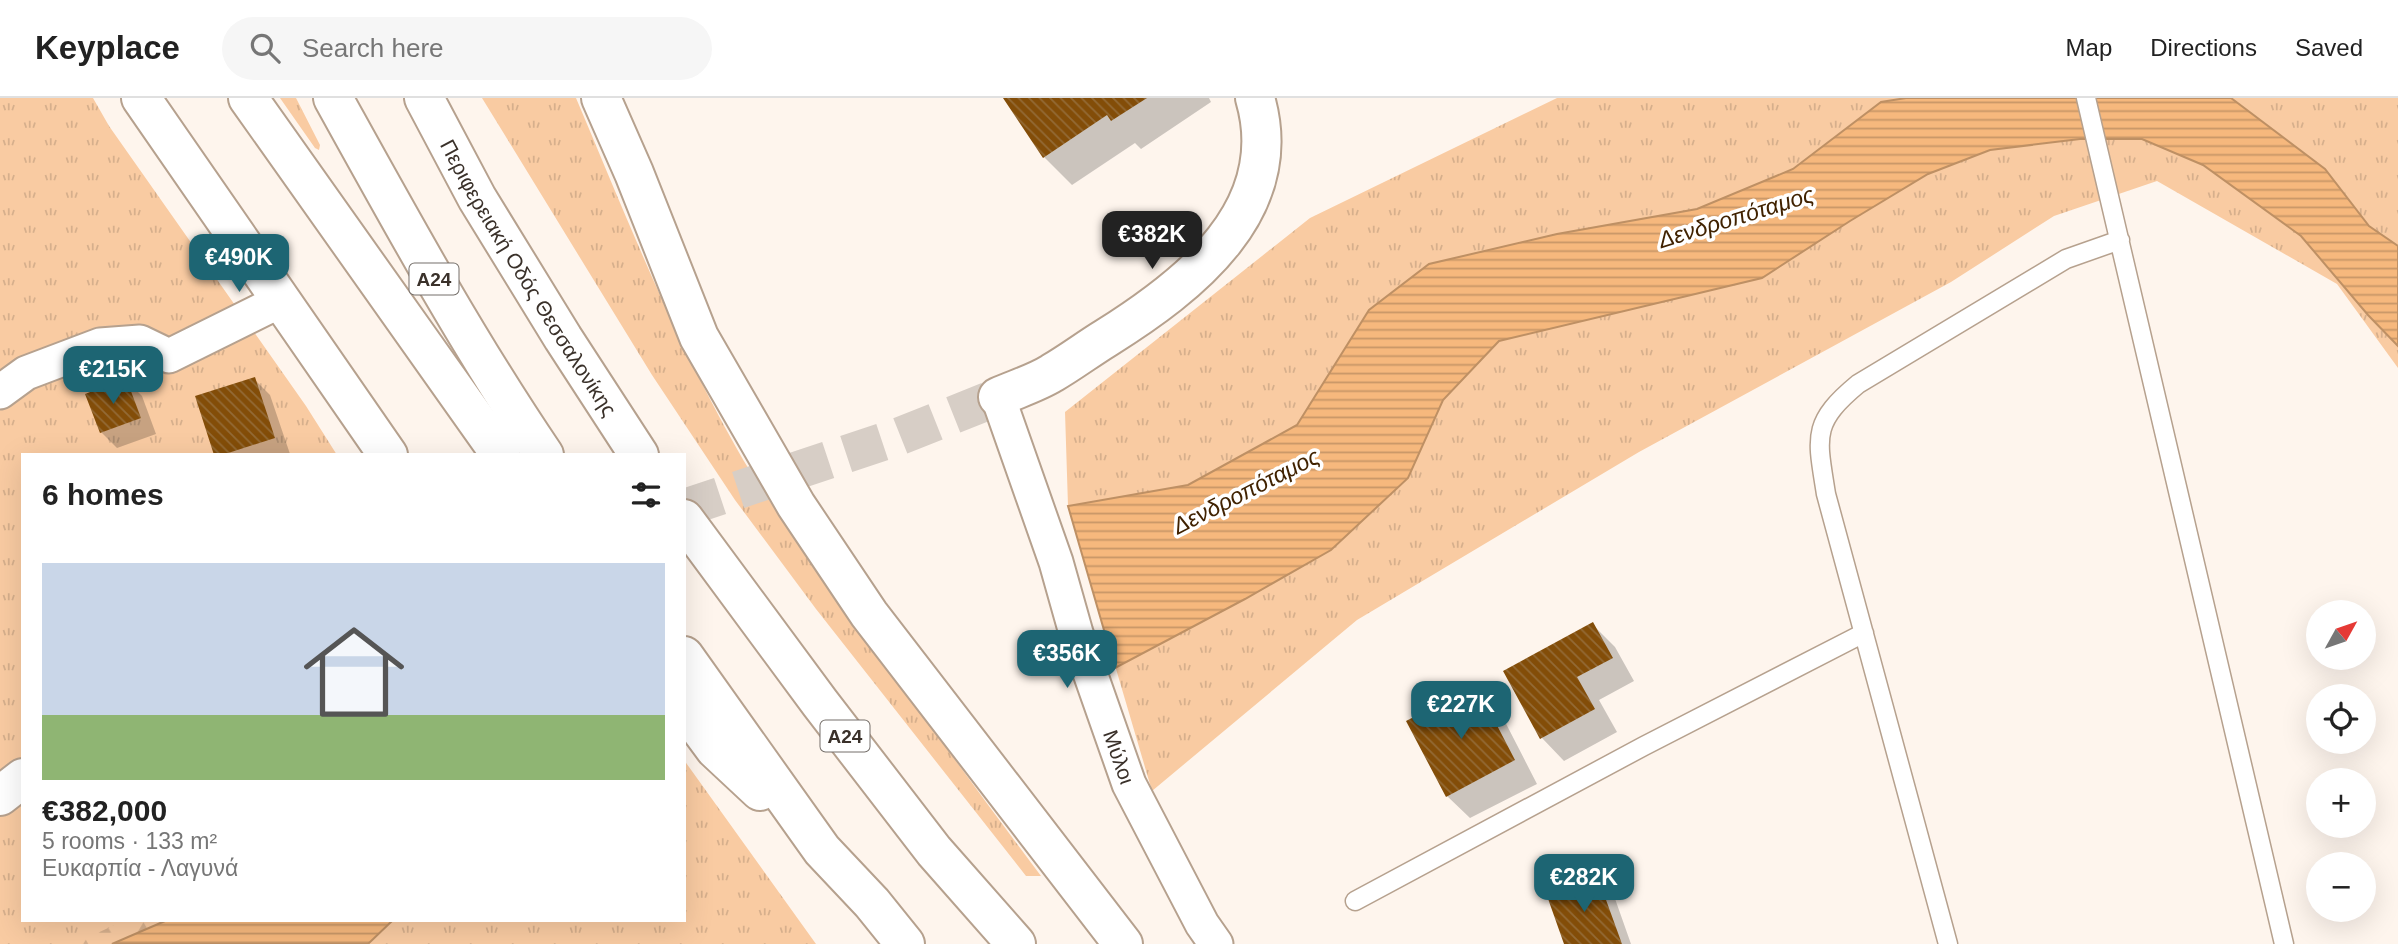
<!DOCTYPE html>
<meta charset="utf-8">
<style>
body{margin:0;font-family:Arial,sans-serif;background:#f6f6f6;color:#222;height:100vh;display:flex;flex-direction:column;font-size:26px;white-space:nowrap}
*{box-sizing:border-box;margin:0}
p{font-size:23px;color:#767676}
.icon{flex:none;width:38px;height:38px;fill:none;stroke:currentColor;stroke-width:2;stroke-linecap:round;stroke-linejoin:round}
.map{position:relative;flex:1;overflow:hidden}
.sheet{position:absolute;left:21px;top:355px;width:665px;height:469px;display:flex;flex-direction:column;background:#fff;border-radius:0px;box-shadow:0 7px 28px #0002}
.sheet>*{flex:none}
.needle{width:46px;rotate:50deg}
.buttons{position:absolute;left:2306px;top:502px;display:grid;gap:14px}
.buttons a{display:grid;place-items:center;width:70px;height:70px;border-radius:50%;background:#fff;box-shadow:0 7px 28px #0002;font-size:35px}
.price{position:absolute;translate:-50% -60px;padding:0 16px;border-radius:14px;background:#1d6573;color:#fff;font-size:23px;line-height:46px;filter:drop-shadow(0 2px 4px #0008)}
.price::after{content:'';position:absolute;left:50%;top:42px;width:21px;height:16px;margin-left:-10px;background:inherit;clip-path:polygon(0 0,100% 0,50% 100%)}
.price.current{background:#222;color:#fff}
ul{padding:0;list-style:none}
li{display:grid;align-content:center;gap:14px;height:371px;padding:0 21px}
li+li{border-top:2px solid #e0e0e0}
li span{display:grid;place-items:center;height:217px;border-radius:0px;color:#555}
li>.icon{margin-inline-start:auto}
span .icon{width:126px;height:126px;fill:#fffc;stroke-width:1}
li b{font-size:30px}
h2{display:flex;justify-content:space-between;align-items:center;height:84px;padding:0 21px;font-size:30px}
header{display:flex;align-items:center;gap:42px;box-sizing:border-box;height:98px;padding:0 35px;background:#fff;border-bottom:2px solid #e0e0e0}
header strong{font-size:33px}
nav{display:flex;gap:38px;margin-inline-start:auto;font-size:24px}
.search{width:490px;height:63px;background:#f6f6f6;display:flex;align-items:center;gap:18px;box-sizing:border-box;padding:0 24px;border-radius:38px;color:#767676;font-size:26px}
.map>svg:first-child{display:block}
.grass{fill:url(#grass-tufts)}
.forest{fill:url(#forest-firs)}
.water{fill:url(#water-rules);stroke:#be9064;stroke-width:2}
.shadow{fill:#0003}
.building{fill:url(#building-back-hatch)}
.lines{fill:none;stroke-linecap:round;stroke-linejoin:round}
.tertiary-tunnel{stroke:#d7cec6;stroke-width:38;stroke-dasharray:38 19;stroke-linecap:butt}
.service-casing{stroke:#b6a18e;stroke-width:21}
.minor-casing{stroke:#b6a18e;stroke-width:37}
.tertiary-casing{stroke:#b6a18e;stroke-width:42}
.motorway-casing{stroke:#b6a18e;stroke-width:42}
.service{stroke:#fff;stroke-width:18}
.minor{stroke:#fff;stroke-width:33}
.tertiary{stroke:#fff;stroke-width:38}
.motorway{stroke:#fff;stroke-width:38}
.labels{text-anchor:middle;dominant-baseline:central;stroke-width:7;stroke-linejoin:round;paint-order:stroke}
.shield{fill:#fff;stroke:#756f6a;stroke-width:2}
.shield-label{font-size:19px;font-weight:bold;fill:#3a312a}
.street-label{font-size:21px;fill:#3a312a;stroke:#fff}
.water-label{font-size:23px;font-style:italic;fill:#402201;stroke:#fff}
</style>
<header>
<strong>Keyplace</strong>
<div class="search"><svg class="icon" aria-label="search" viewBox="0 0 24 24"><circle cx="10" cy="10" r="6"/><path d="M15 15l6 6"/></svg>Search here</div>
<nav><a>Map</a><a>Directions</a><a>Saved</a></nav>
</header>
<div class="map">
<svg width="2398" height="846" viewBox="0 0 2398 846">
<defs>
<pattern id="grass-tufts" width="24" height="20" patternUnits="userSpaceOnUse" patternTransform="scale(1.75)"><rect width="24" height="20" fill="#f9cba2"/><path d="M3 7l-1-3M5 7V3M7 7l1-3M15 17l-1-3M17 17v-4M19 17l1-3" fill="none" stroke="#d6af8c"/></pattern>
<pattern id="forest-firs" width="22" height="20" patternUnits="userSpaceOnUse" patternTransform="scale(1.75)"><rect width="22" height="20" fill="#f9cba2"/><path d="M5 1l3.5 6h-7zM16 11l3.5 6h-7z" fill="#d6af8c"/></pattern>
<pattern id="water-rules" width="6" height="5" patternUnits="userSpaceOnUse" patternTransform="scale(1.75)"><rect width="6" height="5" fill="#f6b87d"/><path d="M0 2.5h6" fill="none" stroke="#c89667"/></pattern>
<pattern id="building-back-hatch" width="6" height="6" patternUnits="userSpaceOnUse" patternTransform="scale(1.75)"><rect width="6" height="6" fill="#834d08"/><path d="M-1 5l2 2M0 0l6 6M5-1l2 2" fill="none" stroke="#936a36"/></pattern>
</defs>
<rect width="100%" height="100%" fill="#fef5ed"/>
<!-- grass -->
<path class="grass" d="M0,0H93L109,28L306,308L337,357H23V822H684V662L816,846H0Z
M280,0H296L320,47L319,52L315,50Z
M482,0H576C626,118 674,240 737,351C764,399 798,442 830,487C899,585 969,682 1041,778H1026L816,511L735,402L652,277Z
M1557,0H2398V270L2337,186L2157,83L2054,118L1951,184L1639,354L1357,522L1152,693L1068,408L1065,314L1310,120Z"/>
<!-- forest -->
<path class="forest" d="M123,823H405L382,846H74Z"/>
<!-- water -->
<path class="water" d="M1906,0H2231L2325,71L2369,128L2398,148V248L2368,217L2301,138L2203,67L2142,41H2080L1990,52L1928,76L1850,123L1762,180L1499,243L1443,302L1408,380L1331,452L1245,501L1115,570L1068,408L1188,387L1297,327L1369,212L1429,166L1557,136L1697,111L1793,71L1881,4Z
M165,823V822L392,823L368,846H112Z"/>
<!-- shadow -->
<path class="shadow" d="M1006,0H1209L1211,4L1141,51L1135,45L1072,87L1044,59Z
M254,281L270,297L290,356L216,357Z
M126,282L142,298L156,336L117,350L101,334Z
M1592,526L1615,549L1634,583L1599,602L1617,634L1564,663L1542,640Z
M1476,589L1499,612L1537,686L1470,720L1447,698Z
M1597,779L1613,795L1631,846H1566Z"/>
<!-- building -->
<path class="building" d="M1003,0H1147L1111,23L1107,17L1043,60Z
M255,279L275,340L222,357H214L195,298Z
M126,280L141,320L100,335L85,296Z
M1593,524L1613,560L1577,579L1595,611L1540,641L1503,573Z
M1476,587L1515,662L1446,699L1406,623Z
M1597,777L1622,846H1564L1546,795Z"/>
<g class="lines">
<!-- tertiary-tunnel -->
<path class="tertiary-tunnel" d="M684,410L900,338L998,299"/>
<!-- service casing -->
<g class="service-casing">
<path id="service" d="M2086,0L2284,846
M1355,803L1644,648L1864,535
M1948,846L1826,396C1817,339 1811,325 1858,286L2066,161L2120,142"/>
</g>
<!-- minor casing -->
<g class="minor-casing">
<g id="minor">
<path d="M0,294L26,275L100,247L140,244L169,258L280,203"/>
<path id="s1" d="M998,299L1056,464L1076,535L1129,686L1202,826L1216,846"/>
</g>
</g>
<!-- tertiary casing -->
<g class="tertiary-casing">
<path id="tertiary" d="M141,0L388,357
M998,299C1016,291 1036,285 1052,275C1071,264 1088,251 1106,240C1189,188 1288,112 1255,0
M0,698L23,680"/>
</g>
<!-- motorway casing -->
<g class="motorway-casing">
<g id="motorway">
<path d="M248,0L501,357"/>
<path d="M333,0C400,121 466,242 544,357"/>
<path id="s2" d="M424,0L477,100L563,240L639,357"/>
<path d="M601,0L634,75L699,239L796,407L869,516L1123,846"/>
<path d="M684,421L820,605L934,753L1016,846"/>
<path d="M684,558L822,752L872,805L905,846"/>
<path d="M684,609L715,651L760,693"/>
</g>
</g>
<!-- service -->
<use href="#service" class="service"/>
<!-- minor -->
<use href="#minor" class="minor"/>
<!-- tertiary -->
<use href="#tertiary" class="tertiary"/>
<!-- motorway -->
<use href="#motorway" class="motorway"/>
</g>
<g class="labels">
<!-- shield labels -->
<g class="shield">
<rect x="409.5" y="165.5" width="49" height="31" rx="5"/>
<rect x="820.5" y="622.5" width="49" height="31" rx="5"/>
</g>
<g class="shield-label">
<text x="434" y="181">Α24</text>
<text x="845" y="638">Α24</text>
</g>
<!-- street labels -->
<g class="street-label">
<text stroke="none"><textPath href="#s2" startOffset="208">Περιφερειακή Οδός Θεσσαλονίκης</textPath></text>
<text stroke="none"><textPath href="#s1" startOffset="380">Μύλοι</textPath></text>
</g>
<!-- water labels -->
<g class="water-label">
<text transform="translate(1736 119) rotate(-17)">Δενδροπόταμος</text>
<text transform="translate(1246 393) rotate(-27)">Δενδροπόταμος</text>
</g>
</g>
</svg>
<div class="buttons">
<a><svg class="needle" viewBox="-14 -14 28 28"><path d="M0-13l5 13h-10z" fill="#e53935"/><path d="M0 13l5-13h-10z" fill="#767676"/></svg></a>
<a><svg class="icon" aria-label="locate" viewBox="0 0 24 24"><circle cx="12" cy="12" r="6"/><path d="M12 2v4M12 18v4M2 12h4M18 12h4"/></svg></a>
<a>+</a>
<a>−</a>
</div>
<b class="price current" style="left:1152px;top:173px">€382K</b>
<b class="price" style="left:239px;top:196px">€490K</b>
<b class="price" style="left:113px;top:308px">€215K</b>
<b class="price" style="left:1067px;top:592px">€356K</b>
<b class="price" style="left:1461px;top:643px">€227K</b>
<b class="price" style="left:1584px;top:816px">€282K</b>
<section class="sheet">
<h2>6 homes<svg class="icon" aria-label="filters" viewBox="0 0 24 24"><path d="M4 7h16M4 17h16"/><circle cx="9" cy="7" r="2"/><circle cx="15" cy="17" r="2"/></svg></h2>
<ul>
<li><span style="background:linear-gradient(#c9d6e8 70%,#8fb573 0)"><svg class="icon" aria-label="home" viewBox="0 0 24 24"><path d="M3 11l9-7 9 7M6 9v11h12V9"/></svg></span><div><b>€382,000</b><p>5 rooms · 133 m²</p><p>Ευκαρπία - Λαγυνά</p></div></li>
</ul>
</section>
</div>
